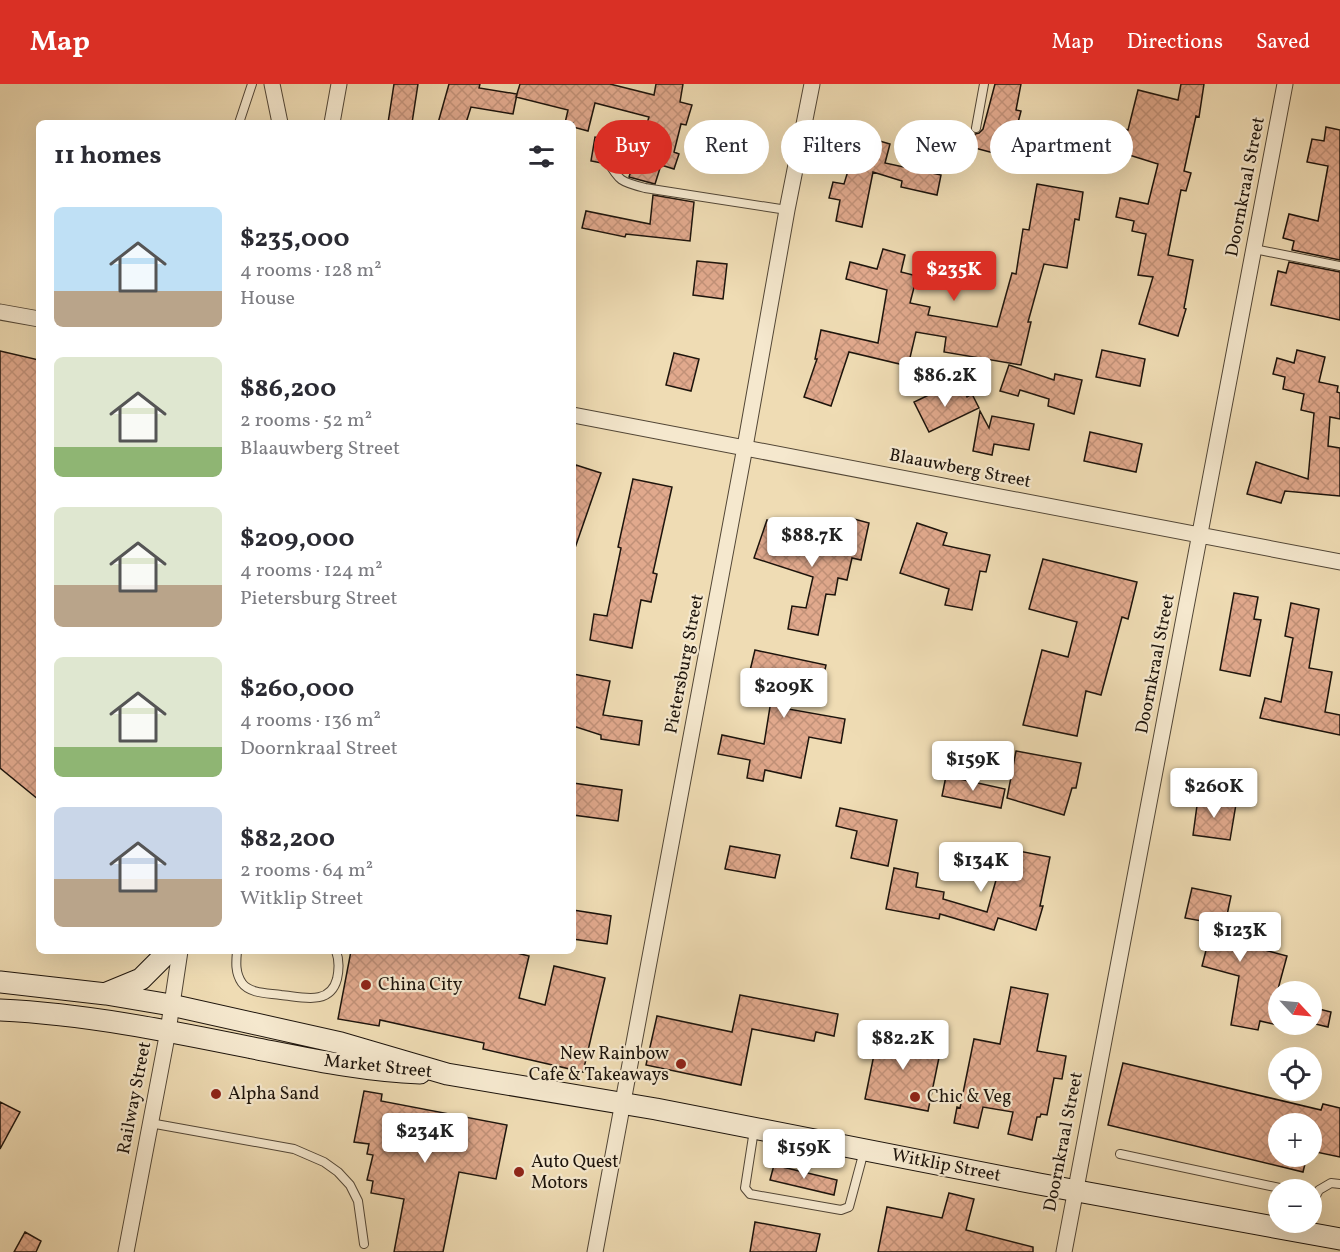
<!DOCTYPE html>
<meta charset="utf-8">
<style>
body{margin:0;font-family:Vollkorn,serif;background:#f2f2f3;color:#2b2b33;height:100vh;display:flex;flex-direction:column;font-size:22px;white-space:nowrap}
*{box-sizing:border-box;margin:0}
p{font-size:20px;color:#7c7c81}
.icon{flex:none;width:33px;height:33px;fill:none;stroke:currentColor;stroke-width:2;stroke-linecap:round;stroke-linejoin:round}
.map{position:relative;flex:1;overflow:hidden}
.panel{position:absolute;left:36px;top:36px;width:540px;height:834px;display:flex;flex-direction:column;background:#fff;border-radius:9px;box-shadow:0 6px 24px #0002}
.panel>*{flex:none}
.guide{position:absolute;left:594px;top:36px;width:570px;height:54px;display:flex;gap:12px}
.needle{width:39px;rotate:116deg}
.buttons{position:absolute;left:1268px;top:897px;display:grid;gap:12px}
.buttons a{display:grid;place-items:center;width:54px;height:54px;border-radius:50%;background:#fff;box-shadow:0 6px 24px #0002;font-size:30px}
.price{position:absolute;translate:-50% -51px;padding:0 14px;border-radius:6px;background:#fff;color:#222;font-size:20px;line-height:39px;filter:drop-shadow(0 2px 3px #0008)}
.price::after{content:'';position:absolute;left:50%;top:36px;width:18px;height:14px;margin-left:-9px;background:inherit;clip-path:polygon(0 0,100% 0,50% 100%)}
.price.on{background:#d93025;color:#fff}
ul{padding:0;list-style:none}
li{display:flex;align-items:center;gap:18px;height:150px;padding:0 18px}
li span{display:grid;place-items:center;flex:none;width:168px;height:120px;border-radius:9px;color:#555}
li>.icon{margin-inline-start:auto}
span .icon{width:72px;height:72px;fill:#fffc;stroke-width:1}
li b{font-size:26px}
h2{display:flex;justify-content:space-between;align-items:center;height:72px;padding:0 18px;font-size:26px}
.tag{padding:0 21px;border-radius:27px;background:#fff;box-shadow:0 6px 24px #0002;font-size:21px;line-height:54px}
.tag.on{background:#d93025;color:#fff}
header{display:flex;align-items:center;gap:36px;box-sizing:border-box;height:84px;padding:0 30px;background:#d93025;color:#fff}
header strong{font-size:28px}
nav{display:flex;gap:33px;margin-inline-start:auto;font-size:21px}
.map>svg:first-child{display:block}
.building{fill:url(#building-cross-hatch);stroke:#1d140c;stroke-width:1.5}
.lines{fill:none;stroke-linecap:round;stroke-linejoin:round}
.lane-casing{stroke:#524636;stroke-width:10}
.street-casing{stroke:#524636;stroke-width:17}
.secondary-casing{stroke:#1d140c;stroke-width:23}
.lane{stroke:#f5e8ce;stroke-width:8}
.street{stroke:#f5e8ce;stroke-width:15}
.secondary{stroke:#f5e8ce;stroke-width:21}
.poi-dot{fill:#8f2418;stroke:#f5e8ce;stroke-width:2}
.labels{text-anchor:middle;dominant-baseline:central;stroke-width:4.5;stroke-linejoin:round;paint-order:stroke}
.street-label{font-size:18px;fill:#1d140c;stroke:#f5e8ce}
.poi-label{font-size:18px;fill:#1d140c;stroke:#f5e8ce;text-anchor:start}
</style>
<header>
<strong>Map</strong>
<nav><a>Map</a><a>Directions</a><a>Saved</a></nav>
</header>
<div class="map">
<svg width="1340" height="1168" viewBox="0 0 1340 1168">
<defs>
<pattern id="building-cross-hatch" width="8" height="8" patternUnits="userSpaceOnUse" patternTransform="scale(1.5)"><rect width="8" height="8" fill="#e1a98d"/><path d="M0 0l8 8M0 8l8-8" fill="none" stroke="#c19178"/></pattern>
</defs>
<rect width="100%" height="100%" fill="#efdcb4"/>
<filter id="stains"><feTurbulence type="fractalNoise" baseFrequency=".00333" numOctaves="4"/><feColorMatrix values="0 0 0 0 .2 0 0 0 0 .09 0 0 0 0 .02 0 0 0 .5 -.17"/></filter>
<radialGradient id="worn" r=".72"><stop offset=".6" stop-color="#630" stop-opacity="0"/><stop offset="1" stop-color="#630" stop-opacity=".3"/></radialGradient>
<!-- building -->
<path class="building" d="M394,0H418L412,39H388Z
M449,0H480L479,4L517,10L513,30L471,23L466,39H438Z
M520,0H610L654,11L656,0H683L680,18L692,21L686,41L681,40L674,68L679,70L674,85L661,81L655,100L629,93L632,84L617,81L609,71L602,73V79L591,77L595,53L640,61L649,33L595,19L588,47L573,43V39H565L568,26L516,13Z
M995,0H1021L1016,26L1021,27L1009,73L971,63L975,50L979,49L983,45Z
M1181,0H1204L1199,33L1196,32L1184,87L1191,89L1186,107L1181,106L1168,171L1193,176L1184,224L1186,225L1178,252L1139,240L1153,193L1138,191L1146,150L1132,147L1134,137L1116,133L1120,114L1148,120L1158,80L1110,65L1116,43L1128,46L1138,6L1178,16Z
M1326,43L1340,46V176L1292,166L1294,157L1283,154L1289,130L1318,137L1328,82L1307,78L1312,55L1324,57Z
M859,51L890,60L885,79L941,91L937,111L901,103L902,97L873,88L862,143L836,137L840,116L829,114L833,98L844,100Z
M1037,100L1083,108L1079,136L1075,135L1067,184L1044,180L1028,238H1031L1021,281L944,268L946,253L916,248L908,282L849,268L831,322L804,313L817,275H815L821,246L878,259L887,206L846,195L850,178L877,185L883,165L905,171L901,188L917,192L910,219L930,223L928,231L997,243L1012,189L1016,190L1023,145L1029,146Z
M653,111L694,118L690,157L626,150L625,153L582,144L586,127L650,140Z
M697,177L727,180L723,215L693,211Z
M1289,178L1340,188V236L1271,221L1278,187L1286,189Z
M1102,266L1145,275L1140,302L1096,293Z
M1297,266L1325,273L1319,298L1338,302L1337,308L1340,309V335L1330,333L1328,362L1340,364V412L1285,407L1281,419L1247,410L1256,378L1308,395L1314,329L1301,326L1304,310L1283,305L1285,293L1273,290L1277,274L1294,279Z
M0,267L39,276V716L0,684Z
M674,269L699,275L691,307L666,301Z
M1009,281L1054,296L1055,290L1082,296L1074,330L1048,322L1049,315L1020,306L1018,312L1000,307Z
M962,303L967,313L972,310L979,324L929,348L914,318L937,307L940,314Z
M980,327L989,344L992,332L1034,340L1029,366L994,360L992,371L973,367Z
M1090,348L1142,360L1136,388L1084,377Z
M576,381L601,389L575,464L573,463V391Z
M633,395L672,403L653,489L657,490L651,518L641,516L632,564L590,556L594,530L607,532L621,464L618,463Z
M854,435L869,439L861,476L852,474L847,496L838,494L835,511L826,510L818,551L788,545L792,522L806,524L813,493L754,474L767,436L795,446L790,460L818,470L819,464L832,467L834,457L848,460Z
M917,439L947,449L943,461L990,471L986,488L980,487L972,526L945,521L949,505L900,489Z
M1043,475L1137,498L1128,535L1122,533L1101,611L1086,607L1077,652L1023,641L1042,566L1068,573L1077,538L1029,525Z
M1234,509L1258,513L1254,535L1261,536L1250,592L1220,586Z
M1291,519L1319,525L1309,584L1332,588L1325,628L1340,631V651L1260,634L1265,614L1281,618L1293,554L1285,552Z
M755,566L826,581L821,604L794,598L788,625L845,635L841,659L809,653L801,694L765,686L763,697L747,694L750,676L718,670L722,651L764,660L773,604L747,599Z
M573,590L610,597L603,631L642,637L639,661L601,655V651L573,642Z
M1016,667L1081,679L1076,704H1072L1064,731L1007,714Z
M946,692L1005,705L1001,724L942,712Z
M573,699L622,706L618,737L573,731Z
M1198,714L1236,720L1230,756L1193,751Z
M840,724L897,736L888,782L851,774L857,747L836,742Z
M730,762L780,771L775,794L725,785Z
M998,763L1050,773L1040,822H1043L1036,846L998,834L994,846L940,830L939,835L886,825L894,784L918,789L916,803L944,808L943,815L987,828L998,789L993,788Z
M1192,804L1231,812L1222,855L1287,872L1278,905V941L1260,937L1258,946L1231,941L1239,892L1202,882L1213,839L1185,834Z
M573,826L611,832L607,860L573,855Z
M351,867H509L529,872L519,914L545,921L554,882L605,894L583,988L483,965L484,959L380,936L379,942L338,935Z
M1011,903L1048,910L1037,967L1066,972L1062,995L1054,994L1047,1031L1041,1030L1040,1033H1037L1032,1056L1008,1050L1013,1028L983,1023L978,1044L954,1039L957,1023L960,1024L974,955L1000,960Z
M740,911L838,930L834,952L816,948L814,957L752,945L741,1001L646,981L657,932L732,948Z
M1311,923L1331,928L1328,943L1311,939Z
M879,946L942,959L928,1027L865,1015Z
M1123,979L1321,1026L1323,1020L1340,1024V1073L1311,1067V1040H1278V1072H1307L1303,1088L1108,1041Z
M364,1007L382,1010L381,1017L507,1041L496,1095L459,1088L443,1168H394L404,1115L371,1109L373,1097L367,1096L373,1071L367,1070L369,1060L354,1058Z
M0,1018L20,1028L0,1065Z
M774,1081L837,1096L834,1111L770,1096Z
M949,1109L974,1115L966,1146L1033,1163V1168H878L887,1123L942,1134Z
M755,1138L820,1150L816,1168H750Z
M25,1148L41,1157L36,1168H14Z"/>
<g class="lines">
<!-- lane casing -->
<g class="lane-casing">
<path id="lane" d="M239,39L252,0
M976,44L984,0
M607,76C619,97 621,98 645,104L787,126
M1254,165L1340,182
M237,867C236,878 235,889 242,899C250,910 269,909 281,911C302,913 330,922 337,895C339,886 339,875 336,867
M150,1039L294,1065L324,1078L338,1088L350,1101L358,1117L364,1160
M754,1046L745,1104L750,1110L841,1126L849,1123L864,1067
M1120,1070L1289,1106
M1311,1121L1319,1106L1331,1099L1340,1100"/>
</g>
<!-- street casing -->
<g class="street-casing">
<path id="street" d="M272,0L280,39
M332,39L339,0
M0,228L39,235
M573,331L1340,478
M126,1168L168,947L180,867
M595,1168L745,363L787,126L812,0
M1064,1168L1285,0"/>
</g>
<!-- secondary casing -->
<g class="secondary-casing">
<path id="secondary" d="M0,898L106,910L171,921L341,959L447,990L656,1025L1039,1100L1340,1155
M107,909L141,895L169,867
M0,926C86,930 169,947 253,964C309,975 363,987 420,989"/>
</g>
<!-- lane -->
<use href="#lane" class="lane"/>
<!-- street -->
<use href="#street" class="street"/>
<!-- secondary -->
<use href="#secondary" class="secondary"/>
</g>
<!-- markers -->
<g class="poi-dot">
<circle cx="366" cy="901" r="6"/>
<circle cx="681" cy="980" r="6"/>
<circle cx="216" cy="1010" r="6"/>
<circle cx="915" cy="1013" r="6"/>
<circle cx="519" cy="1088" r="6"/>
</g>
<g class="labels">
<!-- street labels -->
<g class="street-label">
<text transform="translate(1246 103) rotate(-79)">Doornkraal Street</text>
<text transform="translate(960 385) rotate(11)">Blaauwberg Street</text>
<text transform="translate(685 580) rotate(-79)">Pietersburg Street</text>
<text transform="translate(1156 580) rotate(-79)">Doornkraal Street</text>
<text transform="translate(378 983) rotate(6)">Market Street</text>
<text transform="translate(135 1014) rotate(-79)">Railway Street</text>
<text transform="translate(1064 1058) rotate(-79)">Doornkraal Street</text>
<text transform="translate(946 1082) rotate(11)">Witklip Street</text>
</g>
<!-- poi labels -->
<g class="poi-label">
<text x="378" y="901">China City</text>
<text x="669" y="970" text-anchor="end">New Rainbow<tspan x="669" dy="21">Cafe &amp; Takeaways</tspan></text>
<text x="228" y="1010">Alpha Sand</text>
<text x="927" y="1013">Chic &amp; Veg</text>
<text x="531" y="1078">Auto Quest<tspan x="531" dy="21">Motors</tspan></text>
</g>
</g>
<rect width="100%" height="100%" filter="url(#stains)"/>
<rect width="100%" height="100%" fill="url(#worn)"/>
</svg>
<div class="buttons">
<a><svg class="needle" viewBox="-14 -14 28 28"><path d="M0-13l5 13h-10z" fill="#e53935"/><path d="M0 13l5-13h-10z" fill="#7c7c81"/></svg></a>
<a><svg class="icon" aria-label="locate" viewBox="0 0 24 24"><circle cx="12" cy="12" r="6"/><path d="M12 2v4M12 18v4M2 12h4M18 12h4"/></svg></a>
<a>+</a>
<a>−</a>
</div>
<b class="price on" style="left:954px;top:218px">$235K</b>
<b class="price" style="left:945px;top:324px">$86.2K</b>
<b class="price" style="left:812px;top:484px">$88.7K</b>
<b class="price" style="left:784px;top:635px">$209K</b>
<b class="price" style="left:973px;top:708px">$159K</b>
<b class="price" style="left:1214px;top:735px">$260K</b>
<b class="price" style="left:981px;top:809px">$134K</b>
<b class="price" style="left:1240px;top:879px">$123K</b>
<b class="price" style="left:903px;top:987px">$82.2K</b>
<b class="price" style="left:425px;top:1080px">$234K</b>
<b class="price" style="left:804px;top:1096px">$159K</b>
<div class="guide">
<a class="tag on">Buy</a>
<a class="tag">Rent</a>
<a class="tag">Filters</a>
<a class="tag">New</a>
<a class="tag">Apartment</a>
</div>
<section class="panel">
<h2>11 homes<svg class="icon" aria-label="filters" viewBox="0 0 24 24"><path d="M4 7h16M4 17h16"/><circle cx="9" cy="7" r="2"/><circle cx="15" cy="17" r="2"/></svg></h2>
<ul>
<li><span style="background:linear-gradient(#bfe0f5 70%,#b9a48a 0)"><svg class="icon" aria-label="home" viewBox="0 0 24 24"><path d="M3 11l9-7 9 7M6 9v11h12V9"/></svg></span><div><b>$235,000</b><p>4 rooms · 128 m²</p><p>House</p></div></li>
<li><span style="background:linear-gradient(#dfe7d0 75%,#8fb573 0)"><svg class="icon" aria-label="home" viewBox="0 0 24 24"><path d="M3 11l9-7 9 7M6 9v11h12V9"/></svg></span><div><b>$86,200</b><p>2 rooms · 52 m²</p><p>Blaauwberg Street</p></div></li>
<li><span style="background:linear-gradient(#dfe7d0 65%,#b9a48a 0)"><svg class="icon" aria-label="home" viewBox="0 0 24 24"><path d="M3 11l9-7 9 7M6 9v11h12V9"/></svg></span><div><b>$209,000</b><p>4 rooms · 124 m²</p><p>Pietersburg Street</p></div></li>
<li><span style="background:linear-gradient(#dfe7d0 75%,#8fb573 0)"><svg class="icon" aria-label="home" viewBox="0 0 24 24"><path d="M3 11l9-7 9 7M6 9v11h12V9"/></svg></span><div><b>$260,000</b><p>4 rooms · 136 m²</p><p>Doornkraal Street</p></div></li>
<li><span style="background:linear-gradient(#c9d6e8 60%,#b9a48a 0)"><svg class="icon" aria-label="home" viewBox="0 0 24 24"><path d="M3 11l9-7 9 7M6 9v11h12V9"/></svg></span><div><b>$82,200</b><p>2 rooms · 64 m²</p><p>Witklip Street</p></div></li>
</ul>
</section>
</div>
